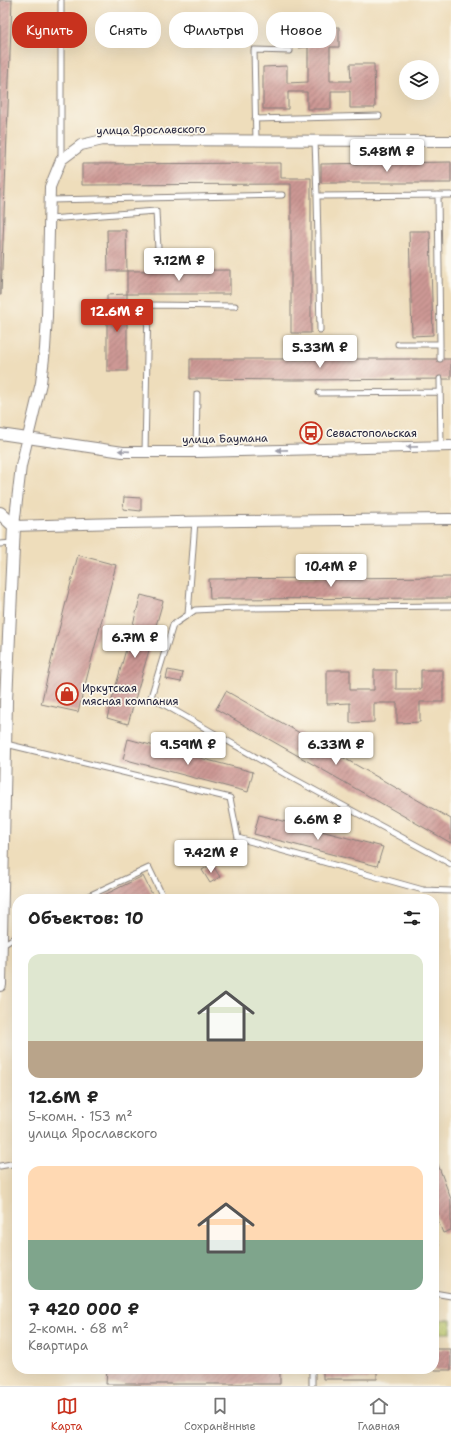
<!DOCTYPE html>
<html lang="ru">
<meta charset="utf-8">
<style>
body{margin:0;font-family:"Shantell Sans",sans-serif;background:#f6f6f6;color:#222;height:100vh;display:flex;flex-direction:column;font-size:15px;white-space:nowrap}
*{box-sizing:border-box;margin:0}
p{font-size:13px;color:#767676}
.icon{flex:none;width:22px;height:22px;fill:none;stroke:currentColor;stroke-width:2;stroke-linecap:round;stroke-linejoin:round}
.map{position:relative;flex:1;overflow:hidden}
.drawer{position:absolute;left:12px;top:894px;width:427px;height:480px;display:flex;flex-direction:column;background:#fff;border-radius:16px;box-shadow:0 4px 16px #0002}
.drawer>*{flex:none}
.hud{position:absolute;left:12px;top:12px;width:427px;height:36px;display:flex;gap:8px}
.buttons{position:absolute;left:399px;top:60px;display:grid;gap:8px}
.buttons a{display:grid;place-items:center;width:40px;height:40px;border-radius:50%;background:#fff;box-shadow:0 4px 16px #0002;font-size:20px}
.price{position:absolute;translate:-50% -34px;padding:0 9px;border-radius:4px;background:#fff;color:#222;font-size:13px;line-height:26px;filter:drop-shadow(0 1px 2px #0008)}
.price::after{content:'';position:absolute;left:50%;top:24px;width:12px;height:9px;margin-left:-6px;background:inherit;clip-path:polygon(0 0,100% 0,50% 100%)}
.price.active{background:#c8321e;color:#fff}
ul{padding:0;list-style:none}
li{display:grid;align-content:center;gap:8px;height:212px;padding:0 16px}
li span{display:grid;place-items:center;height:124px;border-radius:12px;color:#555}
li>.icon{margin-inline-start:auto}
span .icon{width:72px;height:72px;fill:#fffc;stroke-width:1}
li b{font-size:17px}
h2{display:flex;justify-content:space-between;align-items:center;height:48px;padding:0 16px;font-size:17px}
.tag{padding:0 14px;border-radius:16px;background:#fff;box-shadow:0 4px 16px #0002;font-size:14px;line-height:36px}
.tag.active{background:#c8321e;color:#fff}
.dock{display:flex;justify-content:space-around;align-items:center;height:56px;border-top:1px solid #e0e0e0;background:#fff;font-size:11px;color:#767676}
.dock a{display:grid;justify-items:center;gap:2px}
.dock .active{color:#c8321e}
.map>svg:first-child{display:block}
.grass{fill:url(#grass-dots);stroke:#707654}
.building{fill:url(#building-hatch)}
.lines{fill:none;stroke-linecap:round;stroke-linejoin:round}
.service-casing{stroke:#88807b;stroke-width:7}
.minor-casing{stroke:#88807b;stroke-width:12}
.tertiary-casing{stroke:#88807b;stroke-width:14}
.service{stroke:#fff;stroke-width:5}
.minor{stroke:#fff;stroke-width:10}
.tertiary{stroke:#fff;stroke-width:12}
.oneway{fill:#9c9ca7}
.labels{text-anchor:middle;dominant-baseline:central;stroke-width:3.5;stroke-linejoin:round;paint-order:stroke}
.street-label{font-size:11px;fill:#22223b;stroke:#fbf7ec}
.poi-label{font-size:11px;fill:#22223b;stroke:#fbf7ec;text-anchor:start}
</style>
<div class="map">
<svg width="451" height="1386" viewBox="0 0 451 1386">
<defs>
<pattern id="grass-dots" width="8" height="8" patternUnits="userSpaceOnUse"><rect width="8" height="8" fill="#beca6c"/><path d="M2 2h.1M6 6h.1" fill="none" stroke="#a3ad5e" stroke-width="1.8" stroke-linecap="round"/></pattern>
<pattern id="building-hatch" width="6" height="6" patternUnits="userSpaceOnUse"><rect width="6" height="6" fill="#cd9894"/><path d="M-1 1l2-2M0 6l6-6M5 7l2-2" fill="none" stroke="#a67c7a"/></pattern>
</defs>
<rect width="100%" height="100%" fill="#fbf7ec"/>
<filter id="ink" filterUnits="userSpaceOnUse"><feTurbulence type="fractalNoise" baseFrequency=".025" numOctaves="2"/><feDisplacementMap in="SourceGraphic" scale="8" xChannelSelector="R" yChannelSelector="G"/><feConvolveMatrix kernelMatrix="1 2 1 2 8 2 1 2 1" color-interpolation-filters="sRGB"/></filter>
<filter id="wash" filterUnits="userSpaceOnUse"><feTurbulence type="fractalNoise" baseFrequency=".012" numOctaves="4" result="noise"/><feDisplacementMap in="SourceGraphic" scale="16" xChannelSelector="R" yChannelSelector="G"/><feGaussianBlur stdDeviation="0.9" result="paint"/><feColorMatrix in="noise" values="0 0 0 0 0 0 0 0 0 0 0 0 0 0 0 0 0 1.4 0 .05"/><feComposite in="paint" operator="in"/></filter>
<g filter="url(#wash)">
<rect width="100%" height="100%" fill="#edb"/>
<!-- grass -->
<path class="grass" d="M434,1319L451,1320V1333H434Z"/>
<g id="blocks">
<!-- building -->
<path class="building" d="M0,0H12L1,295H0Z
M184,18H211V33H184Z
M113,19H140V33H113Z
M298,27H339V47H330V81H351L350,64H374L375,108H350V91H331V109H307V92H288V109H263V67L287,66V83L308,82V47L299,48Z
M451,162V183H321V164Z
M281,163V178H311V333H291V184L82,185V164Z
M107,230H126L127,271H108Z
M409,231H430L433,335L412,336Z
M230,270V294H127V271Z
M127,294V371H107V295Z
M190,359H451V379L293,380L190,379Z
M124,497L141,498V511L123,509Z
M78,555L116,565L78,712L41,704L53,653Z
M451,577V598L210,599L209,579Z
M141,595L163,601L128,724L107,718Z
M168,670L183,673L181,682L166,679Z
M327,670H350V690H374V670H396V689H421V670H443V702H420V722L397,723V703H374V722L350,723V703L327,704Z
M226,691L451,819V843L216,709Z
M128,739L253,772L248,792L123,759Z
M259,815L383,847L377,866L254,834Z
M212,864L220,877L210,883L202,870Z
M143,876L153,896L146,899H96Z
M434,1154L451,1199V1230L443,1233L434,1211Z
M16,1223H17V1268H15Z
M434,1349H451V1370H434Z
M107,1369H280V1384H106Z
M323,1369H377V1379H323Z"/>
</g>
</g>
<g filter="url(#ink)">
<use href="#blocks" fill-opacity="0" stroke="#88807b" stroke-width="1"/>
<g class="lines">
<!-- service casing -->
<g class="service-casing">
<path id="service" d="M61,0V159
M255,119L379,116
M256,141L254,50L290,51
M315,141L317,196L451,195
M317,196L320,330
M50,200L282,195
M49,219L156,211L158,249
M398,344H440L438,195
M440,344V359
M440,379L441,446
M319,393L440,392
M145,452L148,305L235,306
M196,452L197,394
M0,544L13,543
M451,606L236,608L195,610L173,625L151,697L292,778L451,864
M188,615L195,521
M6,744L230,798L238,838L423,890L451,891
M82,899L149,868L164,899
M3,945L17,936
M0,1166L17,1163
M434,1239L436,1245L434,1249
M434,1293L451,1296
M312,1369V1386"/>
</g>
<!-- minor casing -->
<g class="minor-casing">
<path id="minor" d="M451,141L103,140L81,145L61,160L50,187L47,316L45,349L41,383L21,466L14,526C159,521 305,520 451,519
M0,434L123,452H196L451,446"/>
</g>
<!-- tertiary casing -->
<g class="tertiary-casing">
<path id="tertiary" d="M0,513L14,526L6,701L0,985"/>
</g>
<!-- service -->
<use href="#service" class="service"/>
<!-- minor -->
<use href="#minor" class="minor"/>
<!-- tertiary -->
<use href="#tertiary" class="tertiary"/>
</g>
<!-- one-way arrows -->
<defs><path id="oneway-solid" d="M-6-.8H1V-3.2L6.5 0L1 3.2V.8H-6Z"/></defs>
<g class="oneway">
<use href="#oneway-solid" transform="translate(412 447) rotate(179)"/>
<use href="#oneway-solid" transform="translate(282 450) rotate(179)"/>
<use href="#oneway-solid" transform="translate(124 451) rotate(-176)"/>
</g>
</g>
<!-- icons -->
<defs>
<g id="bus-ring" transform="scale(1.15)"><circle r="9.5" fill="#fbf7ec" stroke="#c8321e" stroke-width="1.5"/><path d="M-5-6H5V4H4V6H2V4H-2V6H-4V4H-5ZM-3.5-4V0h7V-4ZM-3.5 1.2v1.5H-2V1.2ZM2 1.2v1.5H3.5V1.2Z" fill="#c8321e"/></g>
<g id="shop-ring" transform="scale(1.15)"><circle r="9.5" fill="#fbf7ec" stroke="#c8321e" stroke-width="1.5"/><path d="M-5-2.5h2.3a2.7 3.5 0 0 1 5.4 0H5L5.5 6h-11ZM-1.5-2.5h3a1.5 2.3 0 0 0-3 0Z" fill="#c8321e"/></g>
</defs>
<g fill-rule="evenodd">
<use href="#bus-ring" x="311" y="433"/>
<use href="#shop-ring" x="67" y="694"/>
</g>
<g class="labels">
<!-- street labels -->
<g class="street-label">
<text transform="translate(151 130) rotate(-1)">улица Ярославского</text>
<text transform="translate(225 439) rotate(-1)">улица Баумана</text>
</g>
<!-- poi labels -->
<g class="poi-label">
<text x="326" y="433">Севастопольская</text>
<text x="82" y="688">Иркутская<tspan x="82" dy="13">мясная компания</tspan></text>
</g>
</g>
</svg>
<div class="buttons">
<a><svg class="icon" aria-label="layers" viewBox="0 0 24 24"><path d="M12 4l9 5-9 5-9-5zM3 14l9 5 9-5"/></svg></a>
</div>
<b class="price" style="left:387px;top:173px">5.48M ₽</b>
<b class="price" style="left:179px;top:282px">7.12M ₽</b>
<b class="price active" style="left:117px;top:333px">12.6M ₽</b>
<b class="price" style="left:320px;top:369px">5.33M ₽</b>
<b class="price" style="left:331px;top:588px">10.4M ₽</b>
<b class="price" style="left:135px;top:659px">6.7M ₽</b>
<b class="price" style="left:188px;top:766px">9.59M ₽</b>
<b class="price" style="left:336px;top:766px">6.33M ₽</b>
<b class="price" style="left:318px;top:841px">6.6M ₽</b>
<b class="price" style="left:211px;top:874px">7.42M ₽</b>
<div class="hud">
<a class="tag active">Купить</a>
<a class="tag">Снять</a>
<a class="tag">Фильтры</a>
<a class="tag">Новое</a>
</div>
<section class="drawer">
<h2>Объектов: 10<svg class="icon" aria-label="filters" viewBox="0 0 24 24"><path d="M4 7h16M4 17h16"/><circle cx="9" cy="7" r="2"/><circle cx="15" cy="17" r="2"/></svg></h2>
<ul>
<li><span style="background:linear-gradient(#dfe7d0 70%,#b9a48a 0)"><svg class="icon" aria-label="home" viewBox="0 0 24 24"><path d="M3 11l9-7 9 7M6 9v11h12V9"/></svg></span><div><b>12.6M ₽</b><p>5-комн. · 153 m²</p><p>улица Ярославского</p></div></li>
<li><span style="background:linear-gradient(#ffd9b3 60%,#7fa58c 0)"><svg class="icon" aria-label="home" viewBox="0 0 24 24"><path d="M3 11l9-7 9 7M6 9v11h12V9"/></svg></span><div><b>7 420 000 ₽</b><p>2-комн. · 68 m²</p><p>Квартира</p></div></li>
</ul>
</section>
</div>
<nav class="dock">
<a class="active"><svg class="icon" aria-label="map" viewBox="0 0 24 24"><path d="M3 6l6-2 6 2 6-2v14l-6 2-6-2-6 2zM9 4v14M15 6v14"/></svg>Карта</a>
<a><svg class="icon" aria-label="saved" viewBox="0 0 24 24"><path d="M7 4h10v16l-5-4-5 4z"/></svg>Сохранённые</a>
<a><svg class="icon" aria-label="home" viewBox="0 0 24 24"><path d="M3 11l9-7 9 7M6 9v11h12V9"/></svg>Главная</a>
</nav>
